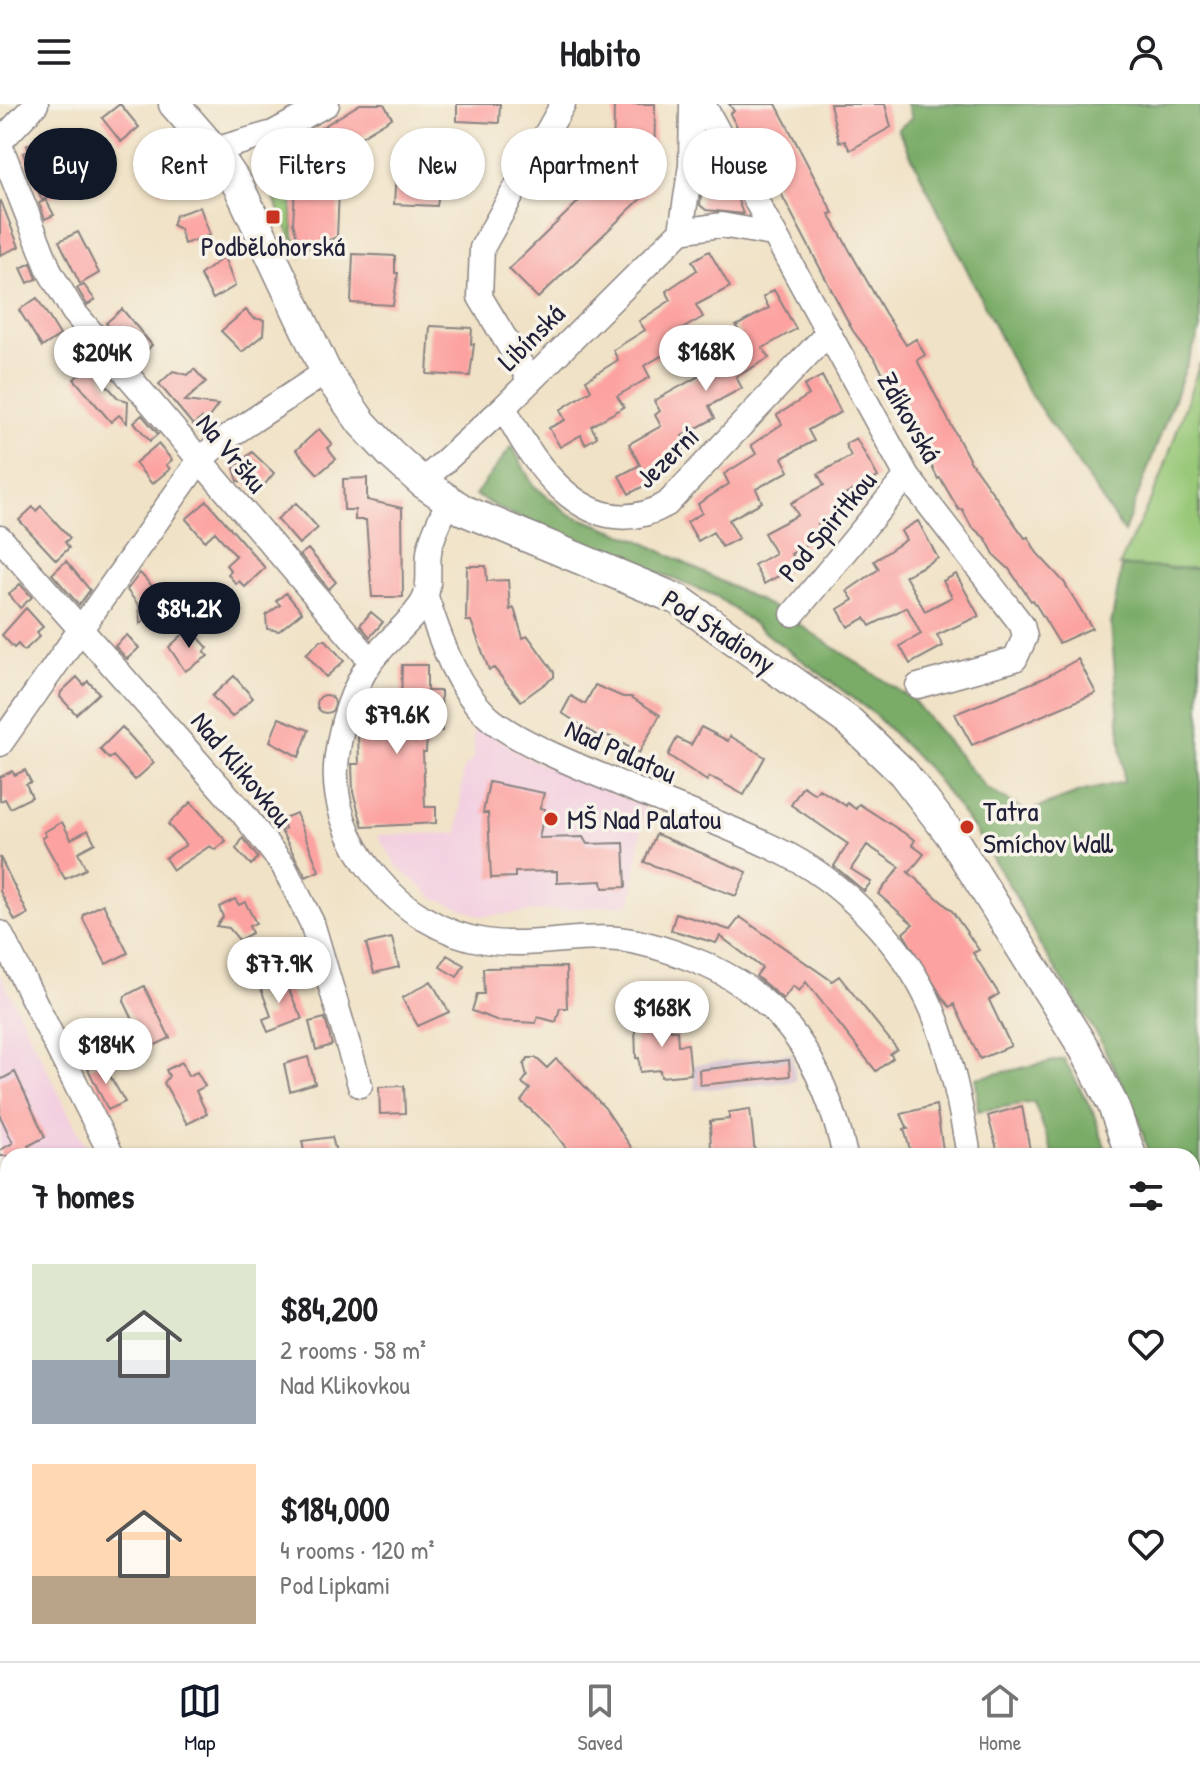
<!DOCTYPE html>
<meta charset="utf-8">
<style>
body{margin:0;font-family:"Patrick Hand",sans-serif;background:#f2f2f2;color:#202124;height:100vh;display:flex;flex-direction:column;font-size:30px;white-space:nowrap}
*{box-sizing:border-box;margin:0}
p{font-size:26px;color:#757577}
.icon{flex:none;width:44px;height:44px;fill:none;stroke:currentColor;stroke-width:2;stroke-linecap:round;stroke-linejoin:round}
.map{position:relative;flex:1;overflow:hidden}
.sheet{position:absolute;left:0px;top:1044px;width:1200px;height:514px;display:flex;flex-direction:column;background:#fff;border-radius:24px 24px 0 0;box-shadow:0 2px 6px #0004}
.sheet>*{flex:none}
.banner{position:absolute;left:24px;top:24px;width:1152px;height:72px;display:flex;gap:16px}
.price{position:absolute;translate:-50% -68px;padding:0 18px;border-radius:28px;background:#fff;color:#222;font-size:26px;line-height:52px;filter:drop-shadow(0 2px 4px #0008)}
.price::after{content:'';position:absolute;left:50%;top:48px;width:24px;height:18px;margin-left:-12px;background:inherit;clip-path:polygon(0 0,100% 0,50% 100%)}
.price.on{background:#111827;color:#fff}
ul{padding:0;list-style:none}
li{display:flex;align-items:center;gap:24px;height:200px;padding:0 32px}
li span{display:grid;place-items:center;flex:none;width:224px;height:160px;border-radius:0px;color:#555}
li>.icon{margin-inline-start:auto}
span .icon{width:96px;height:96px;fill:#fffc;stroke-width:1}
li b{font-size:34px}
h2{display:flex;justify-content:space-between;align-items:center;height:96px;padding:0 32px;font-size:34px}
.chip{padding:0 28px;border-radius:36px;background:#fff;box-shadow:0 2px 6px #0004;font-size:28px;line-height:72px}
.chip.on{background:#111827;color:#fff}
header{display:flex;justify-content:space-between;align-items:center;height:104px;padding:0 32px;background:#fff;font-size:36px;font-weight:800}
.dock{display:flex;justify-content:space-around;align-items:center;height:112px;border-top:2px solid #e0e0e0;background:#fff;font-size:22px;color:#757577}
.dock a{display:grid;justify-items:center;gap:4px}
.dock .on{color:#111827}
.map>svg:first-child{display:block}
.built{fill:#f3cfe0}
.industrial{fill:#cfbdcf}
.green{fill:#98c878;stroke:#5d755a;stroke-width:2}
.forest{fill:#7aac68;stroke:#4e6752;stroke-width:2}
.building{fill:#fca3a1}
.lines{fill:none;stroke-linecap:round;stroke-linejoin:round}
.minor-casing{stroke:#898280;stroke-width:27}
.major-casing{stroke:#898280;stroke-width:33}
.minor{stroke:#fff;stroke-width:24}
.major{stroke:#fff;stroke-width:30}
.poi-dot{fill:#c8321e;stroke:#f7f3e8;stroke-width:3}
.labels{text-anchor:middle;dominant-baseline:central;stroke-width:7;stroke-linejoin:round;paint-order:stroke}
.poi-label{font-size:28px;fill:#22223b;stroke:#f7f3e8;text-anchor:start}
.street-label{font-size:28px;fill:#22223b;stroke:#f7f3e8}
</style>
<header><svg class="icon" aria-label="menu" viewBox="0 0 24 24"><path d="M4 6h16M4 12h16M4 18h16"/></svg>Habito<svg class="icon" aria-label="person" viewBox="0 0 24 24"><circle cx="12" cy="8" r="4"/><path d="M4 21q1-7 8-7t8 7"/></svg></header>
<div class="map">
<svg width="1200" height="1557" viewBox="0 0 1200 1557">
<rect width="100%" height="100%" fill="#f7f3e8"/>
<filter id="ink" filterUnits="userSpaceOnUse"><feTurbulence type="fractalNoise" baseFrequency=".0125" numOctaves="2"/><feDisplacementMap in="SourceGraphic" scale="16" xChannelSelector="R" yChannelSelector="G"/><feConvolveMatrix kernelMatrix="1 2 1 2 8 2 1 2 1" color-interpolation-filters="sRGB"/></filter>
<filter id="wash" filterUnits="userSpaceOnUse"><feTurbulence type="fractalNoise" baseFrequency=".006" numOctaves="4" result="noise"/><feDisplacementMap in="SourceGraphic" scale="32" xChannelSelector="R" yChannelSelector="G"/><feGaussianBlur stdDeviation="1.8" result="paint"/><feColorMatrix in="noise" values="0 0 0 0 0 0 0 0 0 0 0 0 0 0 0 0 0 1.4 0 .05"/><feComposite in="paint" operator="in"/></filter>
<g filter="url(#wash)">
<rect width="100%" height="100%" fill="#f0e2c6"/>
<!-- built -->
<path class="built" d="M473,626L493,631L527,654L645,703L631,800L481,812L433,793L398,763L377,731L458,729L463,666L474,653Z
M0,870L90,1052H8V1133L0,1116Z"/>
<!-- industrial -->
<path class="industrial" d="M792,949L796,977L695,986L693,961Z"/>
<!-- green -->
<path class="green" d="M316,27C293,44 289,104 294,131C296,139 302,148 302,154C291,132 258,77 274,54C281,43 304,33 316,27Z
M1200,259V465L1119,462L1160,376Z
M8,1274V1479L0,1473V1276Z"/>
<!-- forest -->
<path class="forest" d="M907,0H1200V226L1124,428L1021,276L898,25L912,14Z
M512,342L533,381L569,410L639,436L776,505L913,596L986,684L1027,708L1080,688L1124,678L1111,521L1122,462L1200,465V1557H1149L1150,1550H1192V1052H1149L1138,1012L1098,932L1040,841L1014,789L974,725L931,668L874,610L716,492L504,407L475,391Z
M1064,955L1093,1008L1108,1052H1054L1034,998L978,1007L976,974Z
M575,1550H673L674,1554L580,1557Z"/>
<g id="blocks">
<!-- building -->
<path class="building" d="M120,0L139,23L121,38L102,14Z
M360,0H384L392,14L352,38L360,50L340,62L337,133L301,147L293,119L297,53L302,41L316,27Z
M457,0H500L499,19L457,17Z
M614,0H655L654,82L538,194L509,165L613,64Z
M729,0H776L833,109L829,110L885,209L906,241L916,235L925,251L917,256L970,357L1025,434L1028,433L1037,449L1064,478L1092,524L1059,539L1033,496L1031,497L1009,465L995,452L986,435L971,422L962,405L959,406L940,374L938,375L904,307L876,257L853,227L772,72L766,75L730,10L734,7Z
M830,0H885L891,23L850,46L845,37L839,38Z
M43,33L57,75L65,79L60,90L42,96L23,49L29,47L27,41Z
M706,41L736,91L743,110L706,106L700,101Z
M161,45L179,74L161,88L142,65Z
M397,51L439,53L438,70H442L437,102L394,100Z
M46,96L54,111L45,115L39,99Z
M1,97L19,143L0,151V98Z
M200,103L210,131L184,140L180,125L172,121L176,111Z
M78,128L99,169L80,180L59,137Z
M709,147L730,183L696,201L703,213L670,232L677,243L644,262L650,273L617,292L624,303L591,322L597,333L585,340L581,331L560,343L549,324L565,316L560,306L591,286L586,276L618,256L613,246L645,226L639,217L671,196L666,187L697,166L692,157Z
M353,150L395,152V169H398L393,201L351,199Z
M224,153L235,182L213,195L200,171Z
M31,159L37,175L28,179L21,164Z
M84,181L95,196L87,201L77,184Z
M774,186L796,225L763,244L769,254L736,273L742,284L709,302L715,314L682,332L688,343L656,361L662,372L629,390L619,372L640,361L629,340L661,322L655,311L660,307L654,297L715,263L709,252L742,234L736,222L769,204L763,193Z
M37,194L60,231L42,243L19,206Z
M122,205L152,241L138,256L106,219Z
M246,206L253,214L264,216L263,231L242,248L221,227Z
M430,222L472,224L471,240H474L470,272L427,270Z
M75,233L85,244L76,252L66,240Z
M90,261L103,267L102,276L118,294L128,297L127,319L119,311L111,318L74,275Z
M194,265L206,278L185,297L218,301L206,317L202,314L193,321L159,280L173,267L188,271Z
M822,272L841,308L808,326L814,337L782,354L789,367L756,385L762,398L729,416L739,434L722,443L713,428L698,437L687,418L702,409L698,400L729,380L724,370L756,350L751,341L782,320L777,311L809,291L804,282Z
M142,311L158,330L150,337L134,318Z
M319,325L332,340L327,344L336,355L318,370L296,346Z
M856,334L878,373L845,391L851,402L818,420L824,431L791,450L797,462L764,480L754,461L775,449L764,429L798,411L791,399L824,381L818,370L851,352L845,340Z
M158,340L172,356L166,361L170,365L152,380L135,359Z
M252,348L274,369L257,390L245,378L238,377L234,364Z
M367,374V396L402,404L403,493H372L366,416H355V406H344L343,375Z
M207,397L265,464L245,483L239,477L236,480L228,470L231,467L226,461L236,452L215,428L205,437L186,415Z
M296,399L318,424L299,440L277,415Z
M41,402L70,434L65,438L69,444L56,456L19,416L33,403L36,407Z
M918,417L938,454L905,472L925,507L952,493L943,477L956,470L979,512L937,531L943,542L910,560L900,542L921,530L907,503L870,522L865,514L848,523L838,505L853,496L847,487L879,465L874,457L906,436L901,427Z
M308,445L336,478L329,485L300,451Z
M66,457L90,486L79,501L52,470Z
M467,462H486L487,477L508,476L510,506L514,504L523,534L528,532L554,568V573L521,597L494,564L489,566L471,517H466Z
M140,469L166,497L140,520L139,502L127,486Z
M20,480L32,493L20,504L9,490Z
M286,489L302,508L279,527L267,525L266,511L280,501L276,497Z
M26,504L43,523L37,528L40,532L24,547L18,540L14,544L2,531Z
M371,508L383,518L370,533L360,521Z
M190,524L208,544L204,548L208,552L185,567L169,543Z
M127,531L139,544L127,555L115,542Z
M321,536H326L344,557L326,573L306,550Z
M1078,555L1096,589L972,641L955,610L1044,574Z
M402,561H427V587H441L442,627H427L426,648H423L425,703H436V719L363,723L353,688L352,660H359L358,628H362L366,603H401Z
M234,572L253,594L232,613L212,592Z
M77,573L84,581L88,577L99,589L76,610L60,593L61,588Z
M595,581L623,593H631L660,611L639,649L611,633L603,630L601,634L562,609L571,592L585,600Z
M317 600a9 9 0 1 1 18 0a9 9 0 1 1-18 0Z
M279,614L309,626L299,653L270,637Z
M122,623L154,659L135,676L113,652L109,655L100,645Z
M701,623L728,637L730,632L765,653L744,691L717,676L709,673L707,677L668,651L677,634L691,641Z
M25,666L31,678L26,680L32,693L10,704L5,695L0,697V673L12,667L15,671Z
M489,678L544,689L540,704L545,705L539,734L583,733L587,740L624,739L626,783L603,784L602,777L557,779V767L515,768V773L491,774L488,709H483Z
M803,682L815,690L819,685L846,702L847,699L856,705L859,700L915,736L912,741L924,750L909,769L907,767L952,807L979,846L973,849L999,890L989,896L1011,942L980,955L954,900L950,903L944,896L903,829L913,820L878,790L900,763L867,741L851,765L871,778L864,787L834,762L848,740L791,701Z
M191,698L226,737L215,746L210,742L173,766L165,754L186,741L168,720Z
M296,709L319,767L306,773L281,727L285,725L282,715Z
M62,718L71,735L88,726L95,739L78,748L86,765L65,775L42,734L46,732L44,728Z
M656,730L747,768L736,792L644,758Z
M243,734L258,754L251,761L236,745Z
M0,753L28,810L15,817L0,787Z
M235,795L239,801L245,798L256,819L249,822L252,829L239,836L229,824L216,822L223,813L219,803Z
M103,800L128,849L106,860L83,815L84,810Z
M676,809L730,826L740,813L832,877L839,872L897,945L890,950L893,954L876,967L806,878L799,887L793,882L783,895L756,872L762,864L720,832L716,839L671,826Z
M392,834L399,863L374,869L366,840Z
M447,851L464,861L457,873L440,863Z
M566,863L567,904H560L556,918L538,913L536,919L499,917L472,907L477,890H484L483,864Z
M283,873L302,915L268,928L263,915L271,912L260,882Z
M431,877L449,908L418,922L402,894Z
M144,882L170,934L147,945L124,897L125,892Z
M669,912L671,926H677L678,941L688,940L691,970L661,973L660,966L640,968L639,954H636L635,923L655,921L654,914Z
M325,914L332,941L316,946L309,918Z
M308,953L315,979L290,987L284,960Z
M528,954H536L547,964L556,955L574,971L605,1004L637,1052H572L551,1024L521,997L530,985L522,979L527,972L524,961Z
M789,956L790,972L700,981L699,966Z
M102,958L125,998L108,1006L88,965Z
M182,958L188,972L197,968L205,982L196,987L207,1010L187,1020L164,979L169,972L166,966Z
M15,968L45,1033L28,1042L33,1052H0V1046L13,1039L0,1012V976Z
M404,982L405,1009L380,1010L379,983Z
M936,1001L944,1052H912L904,1025H908L901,1010Z
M1022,1002L1031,1052H999L988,1012Z
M750,1005L755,1050L714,1052L711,1048L710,1017L729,1015V1008Z
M332,1033L337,1052H305L302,1037Z"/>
</g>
</g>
<g filter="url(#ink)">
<use href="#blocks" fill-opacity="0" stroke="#898280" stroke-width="2"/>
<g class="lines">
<!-- minor casing -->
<g class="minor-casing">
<path id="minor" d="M703,0L907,372L1022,521L1025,533L1015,555L918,582
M0,38L36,0
M0,41L50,168L73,207L371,557
M214,46L273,29L327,0
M681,127L721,121L772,130
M530,276L480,193L482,144L563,0
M504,303C534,364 591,444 667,400L827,230
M422,378L504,303L681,127L691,61L692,0
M448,398C442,412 434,427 430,443C426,458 431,476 426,491C421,510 385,538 372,556C353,582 341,619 337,652C325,738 402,825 485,837C529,844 574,831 618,835C645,838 669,846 694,856C785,891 824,960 845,1052
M0,434L241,707L283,761L312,819L360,981
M426,493C441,535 453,578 486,611C513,637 585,665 621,680C673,702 727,721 778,746C842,776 904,840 932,905C951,951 961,1003 969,1052
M793,510L907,372
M0,640L199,357L220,338L326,268
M0,829L112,1052
M0,1255L8,1253
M0,1495L8,1502
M347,1550L351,1557
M560,1550L562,1557
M776,1550L778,1557
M40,1557L41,1550
M272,1557L276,1550
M871,1557L876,1550
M1070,1557L1075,1550"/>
</g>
<!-- major casing -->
<g class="major-casing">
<path id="major" d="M174,0L214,46L239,83L326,268L362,319L391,350L422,378L463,406L679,496L851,619L903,669L950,730L1085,946L1113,1001L1131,1052
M1133,1557L1134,1550"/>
</g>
<!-- minor -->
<use href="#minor" class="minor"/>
<!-- major -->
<use href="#major" class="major"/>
</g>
</g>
<!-- markers -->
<g class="poi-dot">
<rect x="265" y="105" width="16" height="16" rx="4"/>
<circle cx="551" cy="715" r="8"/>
<circle cx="967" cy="723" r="8"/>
</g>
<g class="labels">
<!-- poi labels -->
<g class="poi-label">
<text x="273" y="142" text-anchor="middle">Podbělohorská</text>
<text x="983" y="707">Tatra<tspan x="983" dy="32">Smíchov Wall</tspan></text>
<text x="567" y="715">MŠ Nad Palatou</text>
</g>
<!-- street labels -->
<g class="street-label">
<text transform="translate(531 233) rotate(-45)">Libínská</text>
<text transform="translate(910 313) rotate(60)">Zdíkovská</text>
<text transform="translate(232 349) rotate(50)">Na Vršku</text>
<text transform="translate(667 353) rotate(-44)">Jezerní</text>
<text transform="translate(827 422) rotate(-50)">Pod Spiritkou</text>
<text transform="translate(719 527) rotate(33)">Pod Stadiony</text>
<text transform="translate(621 647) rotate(24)">Nad Palatou</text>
<text transform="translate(242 665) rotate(50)">Nad Klikovkou</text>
</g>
</g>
</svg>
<b class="price" style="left:706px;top:289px">$168K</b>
<b class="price" style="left:102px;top:290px">$204K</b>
<b class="price on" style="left:189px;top:546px">$84.2K</b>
<b class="price" style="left:397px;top:652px">$79.6K</b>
<b class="price" style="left:279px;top:901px">$77.9K</b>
<b class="price" style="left:662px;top:945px">$168K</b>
<b class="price" style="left:106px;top:982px">$184K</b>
<div class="banner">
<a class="chip on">Buy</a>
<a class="chip">Rent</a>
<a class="chip">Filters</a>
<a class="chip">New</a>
<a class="chip">Apartment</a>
<a class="chip">House</a>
</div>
<section class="sheet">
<h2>7 homes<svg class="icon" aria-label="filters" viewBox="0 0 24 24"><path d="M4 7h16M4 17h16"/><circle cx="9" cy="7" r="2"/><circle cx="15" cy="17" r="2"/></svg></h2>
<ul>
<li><span style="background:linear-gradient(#dfe7d0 60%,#9aa5b1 0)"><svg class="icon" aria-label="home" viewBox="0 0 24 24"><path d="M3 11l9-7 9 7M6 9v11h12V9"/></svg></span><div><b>$84,200</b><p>2 rooms · 58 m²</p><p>Nad Klikovkou</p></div><svg class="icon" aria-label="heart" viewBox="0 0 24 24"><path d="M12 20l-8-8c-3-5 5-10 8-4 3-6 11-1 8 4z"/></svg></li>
<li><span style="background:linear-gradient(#ffd9b3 70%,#b9a48a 0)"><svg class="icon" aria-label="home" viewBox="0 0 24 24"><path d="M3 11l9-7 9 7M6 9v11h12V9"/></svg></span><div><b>$184,000</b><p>4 rooms · 120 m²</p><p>Pod Lipkami</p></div><svg class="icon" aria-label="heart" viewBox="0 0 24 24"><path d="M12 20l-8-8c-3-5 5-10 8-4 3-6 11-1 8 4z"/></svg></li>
</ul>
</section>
</div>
<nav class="dock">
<a class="on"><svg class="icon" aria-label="map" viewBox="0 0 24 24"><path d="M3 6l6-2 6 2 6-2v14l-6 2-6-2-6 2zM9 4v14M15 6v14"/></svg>Map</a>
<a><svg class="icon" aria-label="saved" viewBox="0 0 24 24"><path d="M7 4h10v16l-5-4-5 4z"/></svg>Saved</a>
<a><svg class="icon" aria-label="home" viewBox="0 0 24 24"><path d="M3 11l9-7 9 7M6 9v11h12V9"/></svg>Home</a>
</nav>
